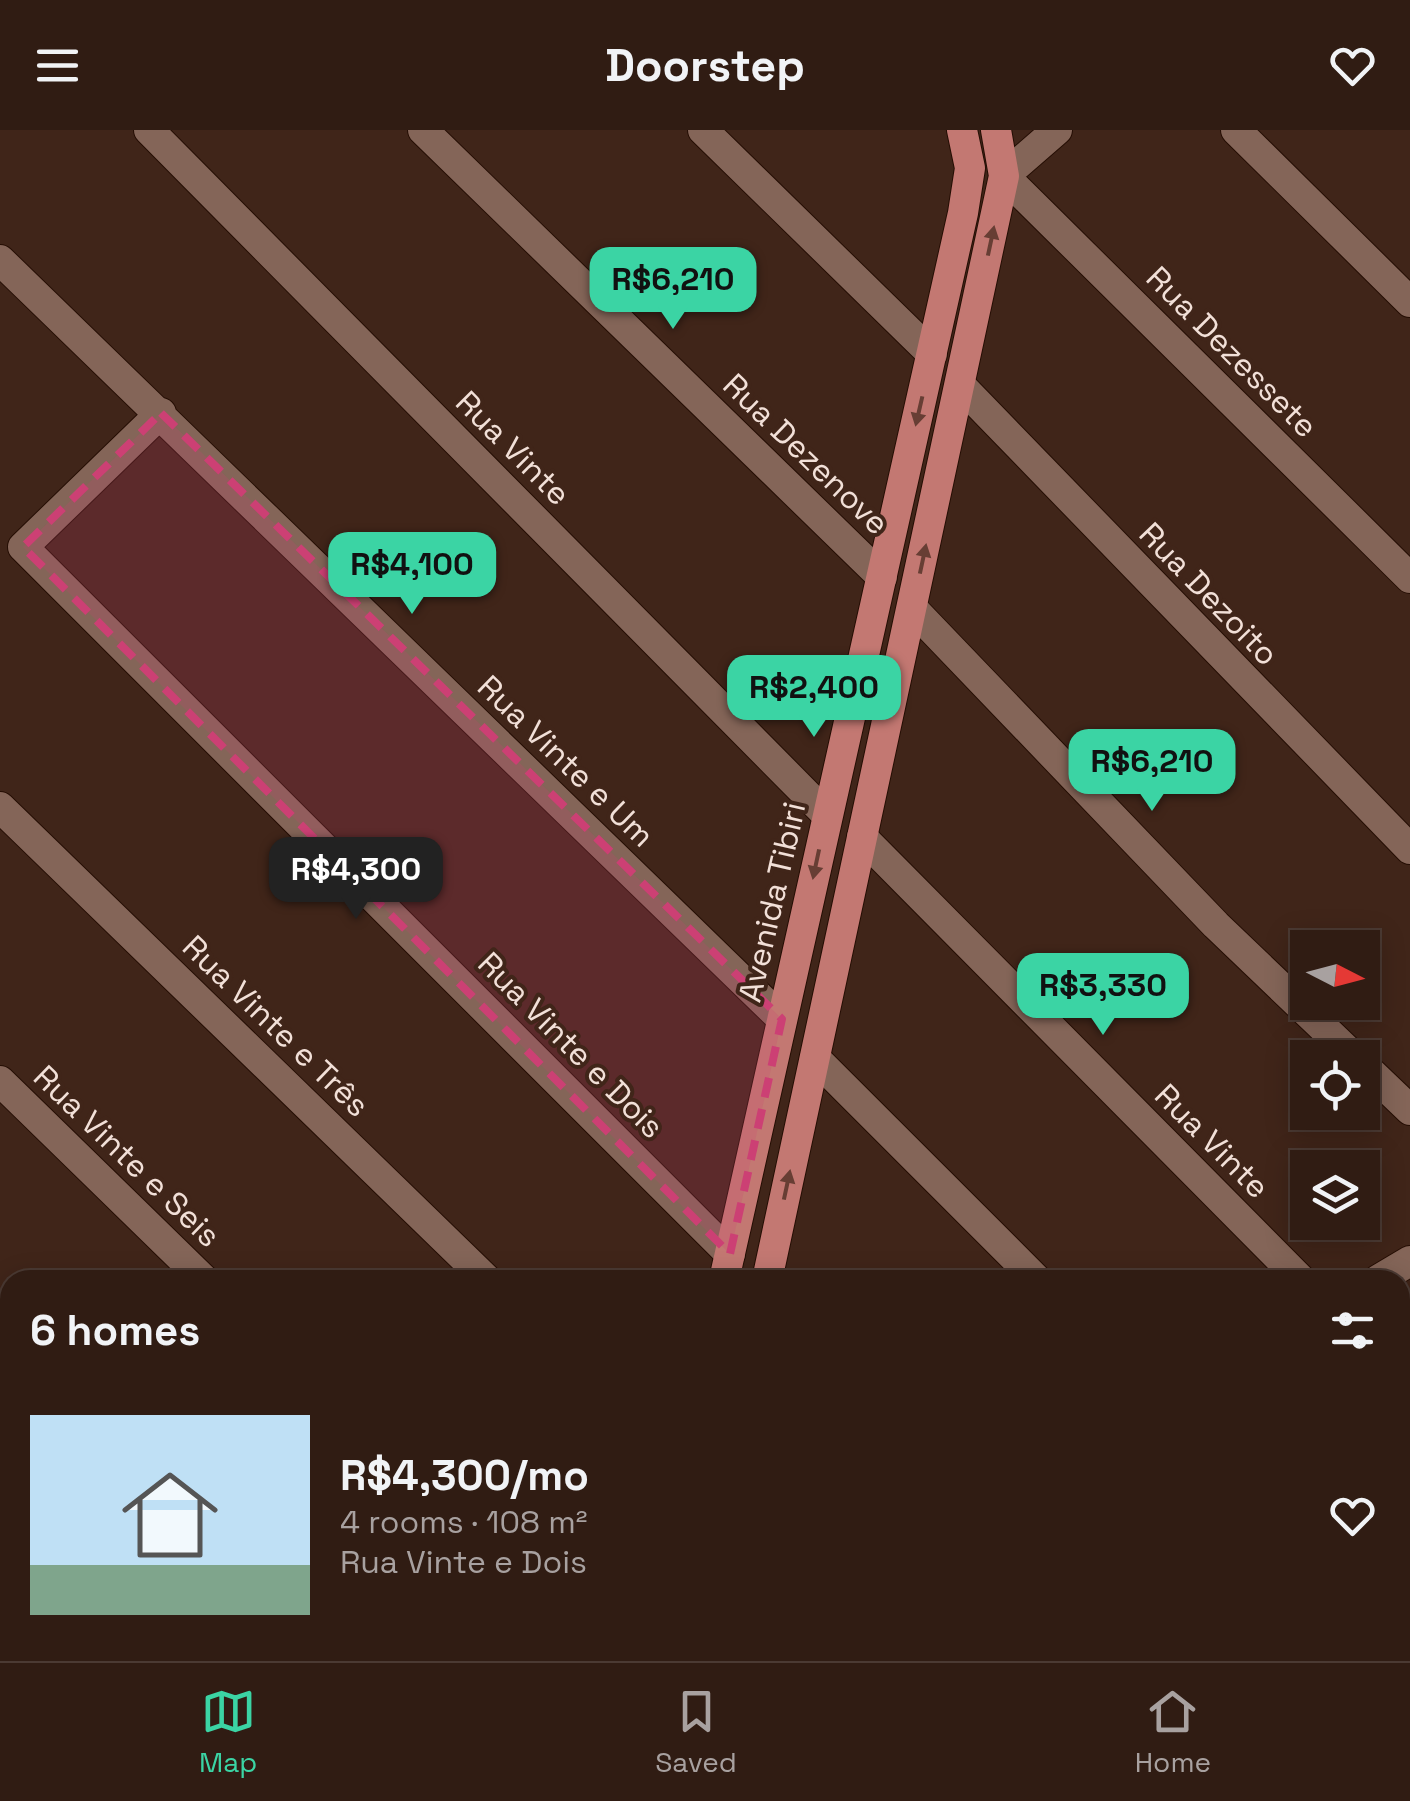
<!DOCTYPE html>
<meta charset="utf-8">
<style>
body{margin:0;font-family:"Space Grotesk",sans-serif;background:#38251c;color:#f1f3f6;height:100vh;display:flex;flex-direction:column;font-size:38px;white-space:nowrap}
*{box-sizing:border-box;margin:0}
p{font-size:32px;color:#a8a1a0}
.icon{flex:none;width:55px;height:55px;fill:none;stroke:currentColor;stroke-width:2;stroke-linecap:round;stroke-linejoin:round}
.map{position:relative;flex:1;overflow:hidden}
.panel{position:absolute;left:0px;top:1140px;width:1410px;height:392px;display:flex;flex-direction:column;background:#301c13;border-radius:30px 30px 0 0;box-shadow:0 5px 25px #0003,0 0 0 2px #4b3a33}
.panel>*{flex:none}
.needle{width:65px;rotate:96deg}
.tools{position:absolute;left:1290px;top:800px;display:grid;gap:20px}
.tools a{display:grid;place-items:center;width:90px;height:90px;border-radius:0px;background:#301c13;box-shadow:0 5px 25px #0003,0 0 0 2px #4b3a33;font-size:50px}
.price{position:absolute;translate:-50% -85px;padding:0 22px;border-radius:20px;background:#3bd4a4;color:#111;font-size:32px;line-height:65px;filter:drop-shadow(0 2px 5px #0008)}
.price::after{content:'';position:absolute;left:50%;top:60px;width:30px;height:22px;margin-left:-15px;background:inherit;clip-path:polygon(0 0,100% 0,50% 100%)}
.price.current{background:#222;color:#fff}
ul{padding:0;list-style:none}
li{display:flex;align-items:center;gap:30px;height:250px;padding:0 30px}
li span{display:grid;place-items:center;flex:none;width:280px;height:200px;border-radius:0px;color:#555}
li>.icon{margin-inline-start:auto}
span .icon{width:120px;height:120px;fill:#fffc;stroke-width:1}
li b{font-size:42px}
h2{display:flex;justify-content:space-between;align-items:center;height:120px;padding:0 30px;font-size:42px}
header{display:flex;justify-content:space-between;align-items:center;height:130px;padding:0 30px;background:#301c13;font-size:45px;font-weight:600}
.dock{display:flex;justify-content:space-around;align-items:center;height:140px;border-top:2px solid #4b3a33;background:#301c13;font-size:28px;color:#a8a1a0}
.dock a{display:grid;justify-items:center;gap:5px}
.dock .current{color:#3bd4a4}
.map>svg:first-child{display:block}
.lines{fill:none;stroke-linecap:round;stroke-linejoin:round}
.minor-casing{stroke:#250e04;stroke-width:32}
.major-casing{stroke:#250e04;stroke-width:32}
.minor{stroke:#846558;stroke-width:30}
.major{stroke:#c37872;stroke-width:30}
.oneway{fill:#673e34}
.marked{fill:#cc4074;fill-opacity:0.2;stroke:#cc4074;stroke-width:8;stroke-dasharray:20 12;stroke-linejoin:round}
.labels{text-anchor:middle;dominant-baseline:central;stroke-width:8;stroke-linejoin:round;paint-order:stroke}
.street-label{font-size:32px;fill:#f2e0d8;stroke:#402519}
</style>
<header><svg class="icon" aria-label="menu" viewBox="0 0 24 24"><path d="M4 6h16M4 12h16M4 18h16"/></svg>Doorstep<svg class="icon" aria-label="heart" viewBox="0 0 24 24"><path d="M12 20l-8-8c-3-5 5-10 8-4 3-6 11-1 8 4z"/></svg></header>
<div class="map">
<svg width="1410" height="1531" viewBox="0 0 1410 1531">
<rect width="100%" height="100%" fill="#402519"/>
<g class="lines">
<!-- minor casing -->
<g class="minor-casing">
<path id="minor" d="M149,0L827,685
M423,0L882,447
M703,0L932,224
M1057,0L1004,46L1410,448
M1236,0L1410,172
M0,130L782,889
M960,255L1410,719
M161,283L23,417L730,1124
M912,478L1216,795L1355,928
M0,677L487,1150
M862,707L1301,1150
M815,928L1037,1150
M1362,934L1410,980
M0,951L204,1150
M1378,1150L1410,1131
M1400,1323L1410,1320
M0,1487L10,1497
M36,1522L45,1531
M309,1522L318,1531
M580,1522L589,1531
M216,1531L224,1522
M766,1531L779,1522
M871,1531L872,1522
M1121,1531V1522
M1367,1531L1368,1522"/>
</g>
<!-- major casing -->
<g class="major-casing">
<path id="major" d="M724,1150L963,83L970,38L962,0
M767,1150L1004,46L996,0
M640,1531L642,1522
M685,1531L687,1522"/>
</g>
<!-- minor -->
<use href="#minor" class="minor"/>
<!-- major -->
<use href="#major" class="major"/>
</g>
<!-- one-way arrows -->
<defs><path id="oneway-solid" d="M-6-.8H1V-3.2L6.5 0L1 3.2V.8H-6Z" transform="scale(2.5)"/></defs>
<g class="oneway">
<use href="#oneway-solid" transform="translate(991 111) rotate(-78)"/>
<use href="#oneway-solid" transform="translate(919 281) rotate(103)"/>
<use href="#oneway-solid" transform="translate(923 429) rotate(-78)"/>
<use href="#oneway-solid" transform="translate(816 734) rotate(102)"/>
<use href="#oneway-solid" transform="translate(787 1055) rotate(-78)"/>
</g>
<!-- marked area -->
<path class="marked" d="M161,283L782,889L730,1124L23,417Z"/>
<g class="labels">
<!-- street labels -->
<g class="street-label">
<text transform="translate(1232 222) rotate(45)">Rua Dezessete</text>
<text transform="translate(513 318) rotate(45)">Rua Vinte</text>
<text transform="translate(806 324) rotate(44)">Rua Dezenove</text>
<text transform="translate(1209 464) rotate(46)">Rua Dezoito</text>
<text transform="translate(566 631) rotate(44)">Rua Vinte e Um</text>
<text transform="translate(772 772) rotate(-77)">Avenida Tibiri</text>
<text transform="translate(276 896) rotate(44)">Rua Vinte e Três</text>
<text transform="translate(571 915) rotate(45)">Rua Vinte e Dois</text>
<text transform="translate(1212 1011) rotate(45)">Rua Vinte</text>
<text transform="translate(127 1026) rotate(44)">Rua Vinte e Seis</text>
</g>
</g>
</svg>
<div class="tools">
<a><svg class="needle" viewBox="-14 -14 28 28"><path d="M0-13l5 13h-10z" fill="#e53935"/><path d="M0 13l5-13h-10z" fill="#a8a1a0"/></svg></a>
<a><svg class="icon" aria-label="locate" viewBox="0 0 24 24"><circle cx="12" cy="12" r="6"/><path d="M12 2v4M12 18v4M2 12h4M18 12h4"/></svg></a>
<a><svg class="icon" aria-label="layers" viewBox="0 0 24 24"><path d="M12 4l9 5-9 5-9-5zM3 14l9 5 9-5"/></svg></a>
</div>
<b class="price" style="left:673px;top:202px">R$6,210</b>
<b class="price" style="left:412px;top:487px">R$4,100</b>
<b class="price" style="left:814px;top:610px">R$2,400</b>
<b class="price" style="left:1152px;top:684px">R$6,210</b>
<b class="price current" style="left:356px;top:792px">R$4,300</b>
<b class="price" style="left:1103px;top:908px">R$3,330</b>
<section class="panel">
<h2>6 homes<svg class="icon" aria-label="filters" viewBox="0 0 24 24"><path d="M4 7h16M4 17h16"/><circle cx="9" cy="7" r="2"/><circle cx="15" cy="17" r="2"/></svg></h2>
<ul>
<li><span style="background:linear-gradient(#bfe0f5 75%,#7fa58c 0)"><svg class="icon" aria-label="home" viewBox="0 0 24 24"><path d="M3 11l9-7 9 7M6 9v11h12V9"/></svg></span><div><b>R$4,300/mo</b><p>4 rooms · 108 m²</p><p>Rua Vinte e Dois</p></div><svg class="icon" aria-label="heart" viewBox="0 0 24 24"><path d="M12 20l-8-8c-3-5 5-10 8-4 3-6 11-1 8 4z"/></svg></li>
</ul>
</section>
</div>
<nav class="dock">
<a class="current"><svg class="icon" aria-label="map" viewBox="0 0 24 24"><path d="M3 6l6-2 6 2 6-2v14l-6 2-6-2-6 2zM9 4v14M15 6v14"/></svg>Map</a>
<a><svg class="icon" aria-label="saved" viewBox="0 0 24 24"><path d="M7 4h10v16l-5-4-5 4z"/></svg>Saved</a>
<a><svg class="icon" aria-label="home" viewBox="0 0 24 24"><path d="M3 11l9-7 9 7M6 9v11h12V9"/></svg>Home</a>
</nav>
